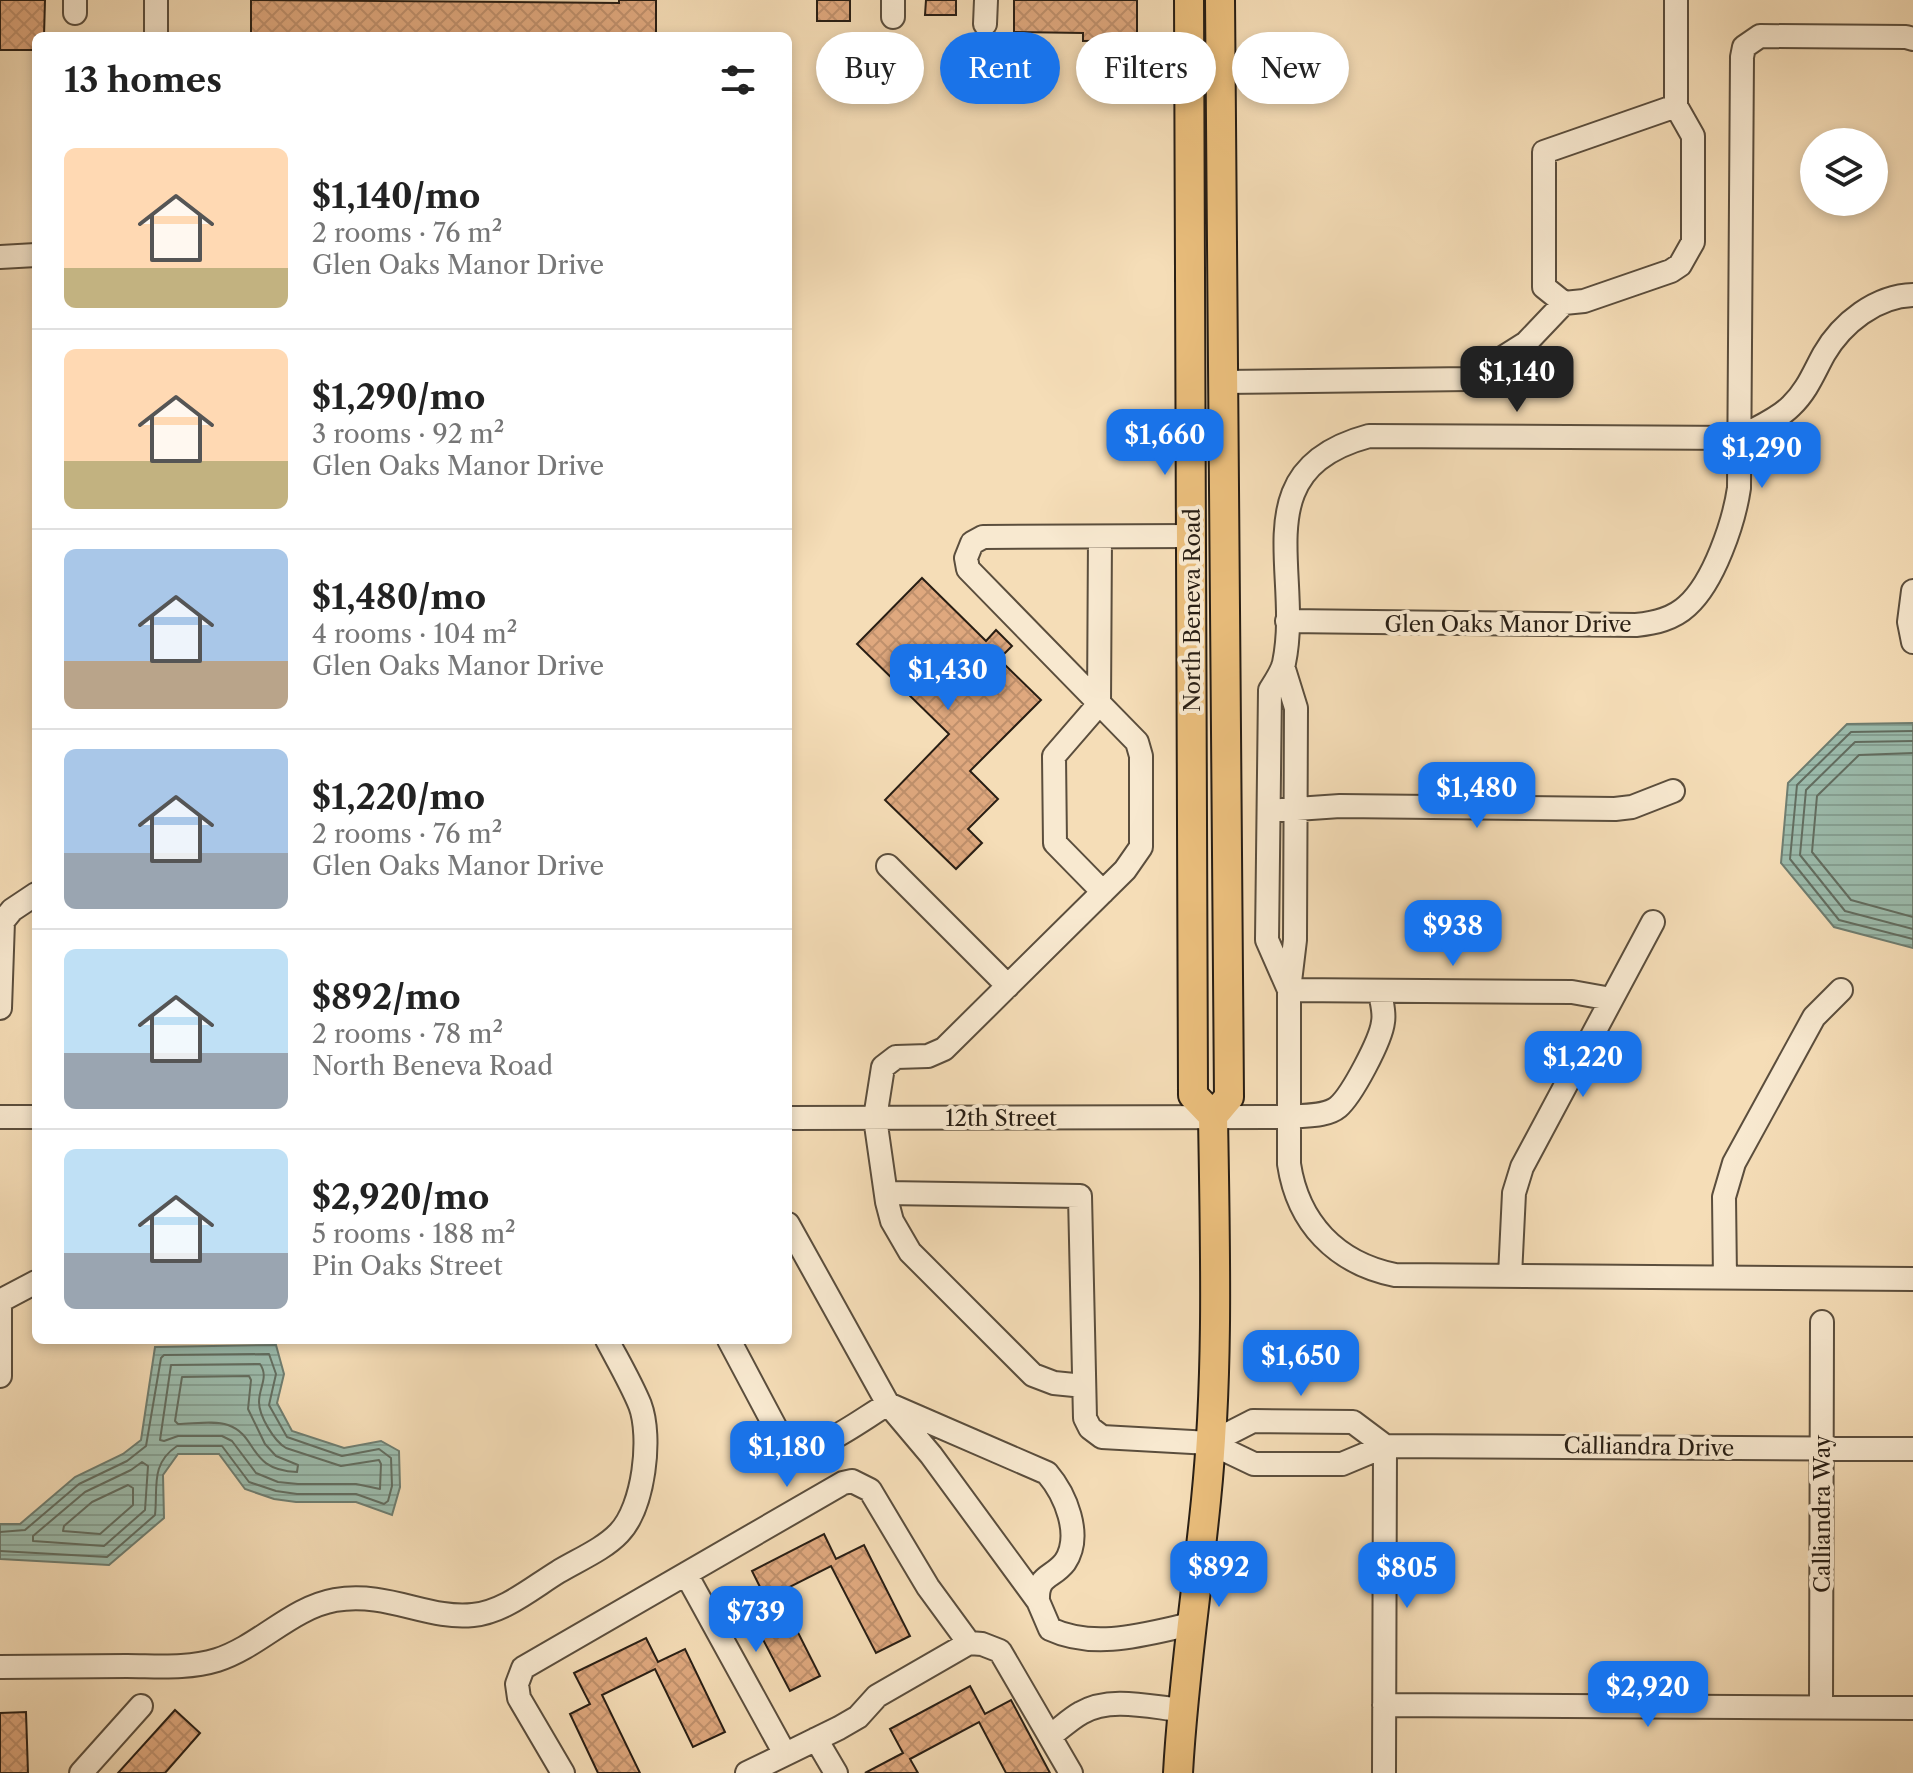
<!DOCTYPE html>
<meta charset="utf-8">
<style>
body{margin:0;font-family:"Libre Caslon Text",serif;background:#f6f6f6;color:#222;height:100vh;display:flex;flex-direction:column;font-size:30px;white-space:nowrap}
*{box-sizing:border-box;margin:0}
p{font-size:26px;color:#767676}
.icon{flex:none;width:44px;height:44px;fill:none;stroke:currentColor;stroke-width:2;stroke-linecap:round;stroke-linejoin:round}
.map{position:relative;flex:1;overflow:hidden}
.panel{position:absolute;left:32px;top:32px;width:760px;height:1312px;display:flex;flex-direction:column;background:#fff;border-radius:12px;box-shadow:0 4px 12px #0003}
.panel>*{flex:none}
.hud{position:absolute;left:816px;top:32px;width:760px;height:72px;display:flex;gap:16px}
.tools{position:absolute;left:1800px;top:128px;display:grid;gap:16px}
.tools a{display:grid;place-items:center;width:88px;height:88px;border-radius:50%;background:#fff;box-shadow:0 4px 12px #0003;font-size:40px}
.price{position:absolute;translate:-50% -68px;padding:0 18px;border-radius:16px;background:#1a73e8;color:#fff;font-size:26px;line-height:52px;filter:drop-shadow(0 2px 4px #0008)}
.price::after{content:'';position:absolute;left:50%;top:48px;width:24px;height:18px;margin-left:-12px;background:inherit;clip-path:polygon(0 0,100% 0,50% 100%)}
.price.active{background:#222;color:#fff}
ul{padding:0;list-style:none}
li{display:flex;align-items:center;gap:24px;height:200px;padding:0 32px}
li+li{border-top:2px solid #e0e0e0}
li span{display:grid;place-items:center;flex:none;width:224px;height:160px;border-radius:12px;color:#555}
li>.icon{margin-inline-start:auto}
span .icon{width:96px;height:96px;fill:#fffc;stroke-width:1}
li b{font-size:34px}
h2{display:flex;justify-content:space-between;align-items:center;height:96px;padding:0 32px;font-size:34px}
.chip{padding:0 28px;border-radius:36px;background:#fff;box-shadow:0 4px 12px #0003;font-size:28px;line-height:72px}
.chip.active{background:#1a73e8;color:#fff}
.map>svg:first-child{display:block}
.water{fill:url(#water-rules);stroke:#6e7d70;stroke-width:2}
.lines{fill:none;stroke-linecap:round;stroke-linejoin:round}
.shore{stroke:#626d60;stroke-width:2}
.building{fill:url(#building-cross-hatch);stroke:#281e14;stroke-width:2}
.minor-casing{stroke:#5b4e3d;stroke-width:26}
.major-casing{stroke:#281e14;stroke-width:32}
.minor{stroke:#f8e9d0;stroke-width:22}
.major{stroke:#eabe7c;stroke-width:28}
.labels{text-anchor:middle;dominant-baseline:central;stroke-width:8;stroke-linejoin:round;paint-order:stroke}
.street-label{font-size:22px;fill:#281e14;stroke:#f8e9d0}
</style>
<div class="map">
<svg width="1913" height="1773" viewBox="0 0 1913 1773">
<defs>
<pattern id="water-rules" width="6" height="5" patternUnits="userSpaceOnUse" patternTransform="scale(2)"><rect width="6" height="5" fill="#9cbcad"/><path d="M0 2.5h6" fill="none" stroke="#86a194"/></pattern>
<pattern id="building-cross-hatch" width="8" height="8" patternUnits="userSpaceOnUse" patternTransform="scale(2)"><rect width="8" height="8" fill="#dfa87e"/><path d="M0 0l8 8M0 8l8-8" fill="none" stroke="#bf906c"/></pattern>
</defs>
<rect width="100%" height="100%" fill="#f5ddb7"/>
<filter id="stains"><feTurbulence type="fractalNoise" baseFrequency=".0025" numOctaves="4"/><feColorMatrix values="0 0 0 0 .2 0 0 0 0 .09 0 0 0 0 .02 0 0 0 .5 -.17"/></filter>
<radialGradient id="worn" r=".72"><stop offset=".6" stop-color="#630" stop-opacity="0"/><stop offset="1" stop-color="#630" stop-opacity=".3"/></radialGradient>
<!-- water -->
<path class="water" d="M1913,723V948L1834,927L1781,863L1788,783L1847,724Z
M276,1345L284,1374L277,1403L292,1431L344,1448L381,1441L399,1451L400,1487L392,1515L356,1502H296L274,1499L245,1489L219,1454H178L163,1475L164,1518L109,1565L0,1559V1524H20L75,1477L123,1454L141,1440L155,1347Z"/>
<g class="lines">
<!-- shore -->
<path class="shore" d="M1913,731L1851,732L1797,785L1790,859L1839,920L1913,939
M1913,741L1855,742L1806,790L1800,855L1845,911L1913,929
M1913,753L1859,755L1817,796L1812,852L1851,900L1913,917
M260,1364C269,1377 259,1387 259,1402C259,1416 274,1441 286,1448L341,1466L379,1460L381,1464L380,1489L356,1484H298L278,1482L256,1473L232,1441L222,1436H178L164,1441L160,1440L171,1365Z
M249,1376L251,1380L248,1409L265,1444L276,1456L298,1465L297,1472C247,1470 259,1436 228,1425C214,1420 193,1424 178,1424L175,1421L182,1377Z
M142,1462L148,1466L145,1510L104,1546L33,1541V1536L85,1492L131,1470Z
M128,1485L133,1488V1505L100,1534L63,1531L64,1526L92,1502Z
M0,1532L25,1530L79,1484L127,1461L146,1446L161,1358L164,1355L269,1354L276,1374L269,1405L287,1437L342,1456L379,1449L391,1458L392,1486L388,1501L384,1504L356,1494H297L276,1491L249,1482L222,1446H177C150,1464 158,1488 155,1515L107,1557L0,1551"/>
</g>
<!-- building -->
<path class="building" d="M0,0H45L44,36H36V50H0Z
M251,0L619,3V0H656V34H251Z
M817,0H850V21H817Z
M926,0H956V15H925Z
M1014,0H1137V40L1083,41V33L1014,32Z
M922,578L986,641L996,630L1012,646L999,659L1041,700L970,771L998,799L968,829L982,843L956,869L885,800L949,734L857,644Z
M824,1534L836,1559L864,1545L910,1636L876,1653L831,1566L766,1599L752,1571Z
M779,1595L820,1676L790,1691L748,1611Z
M646,1638L658,1662L685,1649L725,1732L693,1747L655,1669L602,1695L640,1773H598L570,1714L590,1704L574,1673Z
M970,1686L985,1714L1011,1700L1050,1773H1006L979,1722L910,1759L918,1773H865L903,1753L890,1729Z
M175,1710L200,1733L165,1773H118Z
M26,1712L28,1773H0V1713Z"/>
<g class="lines">
<!-- minor casing -->
<g class="minor-casing">
<path id="minor" d="M75,0V13
M893,17V0
M985,24L986,0
M156,36V0
M1676,106L1544,152V287L1564,303L1584,301L1671,271L1680,265L1693,242V136L1676,106V0
M0,257L36,255
M1222,382L1469,379L1526,343L1564,303
M1100,537L1099,704L1054,756L1055,843L1103,892
M1913,591L1909,622L1913,642
M1287,621L1636,625C1655,623 1673,619 1687,606C1714,582 1734,522 1739,488L1742,57L1744,47L1760,36L1906,37L1913,39
M1283,666L1296,708L1295,940L1289,990V1164C1298,1223 1336,1263 1395,1275L1913,1279
M1282,810L1340,806L1615,809L1632,807L1673,791
M888,866L1008,986
M1289,990L1267,940L1270,690C1275,682 1282,672 1284,663C1303,572 1242,470 1369,436L1739,438C1756,428 1777,420 1791,406C1807,391 1814,372 1824,354C1842,323 1876,296 1913,295
M1289,990L1572,992L1611,999
M0,1008L3,921L12,910L36,894
M0,1117H36
M788,1118L1289,1117C1304,1115 1326,1117 1338,1107C1352,1095 1381,1040 1383,1022C1385,1012 1381,1001 1380,991
M886,1193L1080,1196L1085,1418L1090,1428L1102,1437L1210,1443L1254,1464H1342L1385,1446L1913,1449
M788,1224L888,1404L1047,1473C1065,1494 1083,1535 1065,1562C1052,1579 1037,1574 1038,1601
M1510,1276L1514,1193L1522,1167L1653,922
M1725,1277L1724,1197L1734,1163L1814,1017L1841,990
M0,1301L36,1282
M0,1303V1376
M729,1340L780,1436L792,1450C818,1454 865,1417 888,1404L931,1455L1038,1601L1050,1629C1095,1650 1146,1634 1191,1624
M1084,1386L1054,1383L1033,1375L910,1252L892,1221L887,1202L875,1118L883,1067L896,1057L928,1056L944,1049L1125,870L1141,847V756L1137,742L968,569L966,558L972,543L983,537L1191,536
M1210,1443L1253,1421L1353,1422L1385,1446
M686,1574L785,1754
M0,1667C42,1667 85,1666 127,1666C157,1666 188,1669 217,1660C260,1646 291,1608 335,1600C388,1591 428,1620 473,1615C504,1612 532,1588 558,1572C578,1560 604,1549 619,1533C644,1507 652,1437 640,1405C631,1383 618,1361 607,1340
M1384,1705L1913,1708
M1821,1706L1822,1322
M1050,1736C1060,1729 1070,1719 1081,1713C1110,1696 1150,1707 1181,1710
M816,1739L836,1773
M81,1773L141,1706
M563,1773L519,1698L517,1684L523,1668L843,1483L852,1481L870,1490L928,1587L969,1643L982,1644L1000,1651L1071,1773
M747,1773L839,1728L858,1717L877,1696L969,1643
M1384,1773L1385,1446"/>
</g>
<!-- major casing -->
<g class="major-casing">
<path id="major" d="M1189,0L1193,1095L1213,1116
M1178,1773C1183,1681 1197,1591 1206,1500C1219,1372 1215,1244 1213,1116L1229,1097L1220,0"/>
</g>
<!-- minor -->
<use href="#minor" class="minor"/>
<!-- major -->
<use href="#major" class="major"/>
</g>
<g class="labels">
<!-- street labels -->
<g class="street-label">
<text transform="translate(1192 610) rotate(-90)">North Beneva Road</text>
<text x="1508" y="624">Glen Oaks Manor Drive</text>
<text x="1001" y="1118">12th Street</text>
<text transform="translate(1649 1447) rotate(1)">Calliandra Drive</text>
<text transform="translate(1822 1514) rotate(-90)">Calliandra Way</text>
</g>
</g>
<rect width="100%" height="100%" filter="url(#stains)"/>
<rect width="100%" height="100%" fill="url(#worn)"/>
</svg>
<div class="tools">
<a><svg class="icon" aria-label="layers" viewBox="0 0 24 24"><path d="M12 4l9 5-9 5-9-5zM3 14l9 5 9-5"/></svg></a>
</div>
<b class="price active" style="left:1517px;top:414px">$1,140</b>
<b class="price" style="left:1165px;top:477px">$1,660</b>
<b class="price" style="left:1762px;top:490px">$1,290</b>
<b class="price" style="left:948px;top:712px">$1,430</b>
<b class="price" style="left:1477px;top:830px">$1,480</b>
<b class="price" style="left:1453px;top:968px">$938</b>
<b class="price" style="left:1583px;top:1099px">$1,220</b>
<b class="price" style="left:1301px;top:1398px">$1,650</b>
<b class="price" style="left:787px;top:1489px">$1,180</b>
<b class="price" style="left:1219px;top:1609px">$892</b>
<b class="price" style="left:1407px;top:1610px">$805</b>
<b class="price" style="left:756px;top:1654px">$739</b>
<b class="price" style="left:1648px;top:1729px">$2,920</b>
<div class="hud">
<a class="chip">Buy</a>
<a class="chip active">Rent</a>
<a class="chip">Filters</a>
<a class="chip">New</a>
</div>
<section class="panel">
<h2>13 homes<svg class="icon" aria-label="filters" viewBox="0 0 24 24"><path d="M4 7h16M4 17h16"/><circle cx="9" cy="7" r="2"/><circle cx="15" cy="17" r="2"/></svg></h2>
<ul>
<li><span style="background:linear-gradient(#ffd9b3 75%,#c2b280 0)"><svg class="icon" aria-label="home" viewBox="0 0 24 24"><path d="M3 11l9-7 9 7M6 9v11h12V9"/></svg></span><div><b>$1,140/mo</b><p>2 rooms · 76 m²</p><p>Glen Oaks Manor Drive</p></div></li>
<li><span style="background:linear-gradient(#ffd9b3 70%,#c2b280 0)"><svg class="icon" aria-label="home" viewBox="0 0 24 24"><path d="M3 11l9-7 9 7M6 9v11h12V9"/></svg></span><div><b>$1,290/mo</b><p>3 rooms · 92 m²</p><p>Glen Oaks Manor Drive</p></div></li>
<li><span style="background:linear-gradient(#a9c7e8 70%,#b9a48a 0)"><svg class="icon" aria-label="home" viewBox="0 0 24 24"><path d="M3 11l9-7 9 7M6 9v11h12V9"/></svg></span><div><b>$1,480/mo</b><p>4 rooms · 104 m²</p><p>Glen Oaks Manor Drive</p></div></li>
<li><span style="background:linear-gradient(#a9c7e8 65%,#9aa5b1 0)"><svg class="icon" aria-label="home" viewBox="0 0 24 24"><path d="M3 11l9-7 9 7M6 9v11h12V9"/></svg></span><div><b>$1,220/mo</b><p>2 rooms · 76 m²</p><p>Glen Oaks Manor Drive</p></div></li>
<li><span style="background:linear-gradient(#bfe0f5 65%,#9aa5b1 0)"><svg class="icon" aria-label="home" viewBox="0 0 24 24"><path d="M3 11l9-7 9 7M6 9v11h12V9"/></svg></span><div><b>$892/mo</b><p>2 rooms · 78 m²</p><p>North Beneva Road</p></div></li>
<li><span style="background:linear-gradient(#bfe0f5 65%,#9aa5b1 0)"><svg class="icon" aria-label="home" viewBox="0 0 24 24"><path d="M3 11l9-7 9 7M6 9v11h12V9"/></svg></span><div><b>$2,920/mo</b><p>5 rooms · 188 m²</p><p>Pin Oaks Street</p></div></li>
</ul>
</section>
</div>
